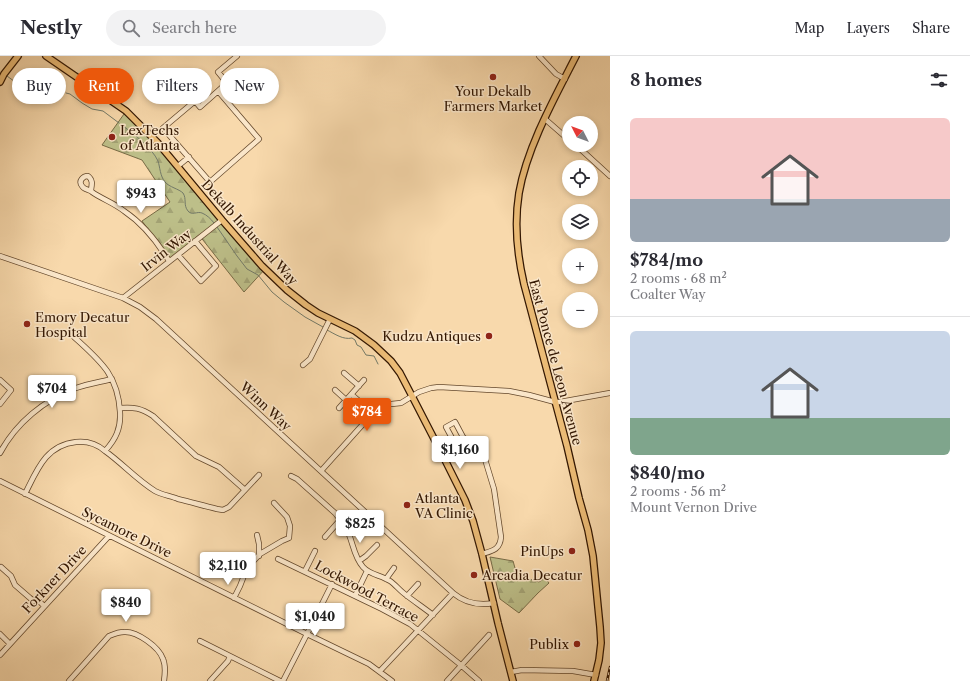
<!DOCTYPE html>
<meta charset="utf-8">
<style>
body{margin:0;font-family:"Libre Caslon Text",serif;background:#f2f2f3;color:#2b2b33;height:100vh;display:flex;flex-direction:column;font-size:15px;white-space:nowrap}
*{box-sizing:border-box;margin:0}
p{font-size:13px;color:#7c7c81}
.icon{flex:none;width:22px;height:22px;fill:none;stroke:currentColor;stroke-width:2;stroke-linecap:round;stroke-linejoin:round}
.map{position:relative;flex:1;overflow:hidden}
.details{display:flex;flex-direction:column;background:#fff;width:360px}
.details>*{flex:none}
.hud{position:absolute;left:12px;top:12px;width:380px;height:36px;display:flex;gap:8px}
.needle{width:26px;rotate:312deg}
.fabs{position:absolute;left:562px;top:60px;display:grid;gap:8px}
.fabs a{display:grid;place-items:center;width:36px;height:36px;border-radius:50%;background:#fff;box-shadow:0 2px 6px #0003;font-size:20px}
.price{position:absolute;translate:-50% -34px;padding:0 9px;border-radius:4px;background:#fff;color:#222;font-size:13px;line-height:26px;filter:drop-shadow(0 1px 2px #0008)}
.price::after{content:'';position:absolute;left:50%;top:24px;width:12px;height:9px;margin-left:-6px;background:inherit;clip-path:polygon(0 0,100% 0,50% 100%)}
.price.current{background:#ea580c;color:#fff}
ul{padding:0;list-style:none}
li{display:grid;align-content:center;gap:8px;height:212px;padding:0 20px}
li+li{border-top:1px solid #e1e1e2}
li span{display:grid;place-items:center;height:124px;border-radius:6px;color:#555}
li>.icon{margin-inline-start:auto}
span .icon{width:72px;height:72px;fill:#fffc;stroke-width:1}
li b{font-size:17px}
h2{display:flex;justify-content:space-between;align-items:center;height:48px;padding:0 20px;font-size:17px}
.pill{padding:0 14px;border-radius:18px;background:#fff;box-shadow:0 2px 6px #0003;font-size:14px;line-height:36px}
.pill.current{background:#ea580c;color:#fff}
header{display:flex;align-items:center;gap:24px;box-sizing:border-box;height:56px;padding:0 20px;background:#fff;border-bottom:1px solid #e1e1e2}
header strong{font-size:19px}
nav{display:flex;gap:22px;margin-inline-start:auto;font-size:14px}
.search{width:280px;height:36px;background:#f2f2f3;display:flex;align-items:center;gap:10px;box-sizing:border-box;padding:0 14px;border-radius:22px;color:#7c7c81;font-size:15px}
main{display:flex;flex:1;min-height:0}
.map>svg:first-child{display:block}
.forest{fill:url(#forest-firs);stroke:#786b46}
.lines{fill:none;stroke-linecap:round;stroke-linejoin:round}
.stream{stroke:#737967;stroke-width:1}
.minor-casing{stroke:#64482c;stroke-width:6}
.major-casing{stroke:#331702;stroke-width:8}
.minor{stroke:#fae6c9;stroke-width:4.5}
.major{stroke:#ecbc76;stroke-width:5.5}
.rail-casing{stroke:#331702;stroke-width:2.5}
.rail{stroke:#fae6c9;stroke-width:1;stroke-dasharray:3;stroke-linecap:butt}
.poi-dot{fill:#8f2418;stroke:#fae6c9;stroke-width:1.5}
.labels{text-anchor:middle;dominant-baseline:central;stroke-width:3;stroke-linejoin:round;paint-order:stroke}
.poi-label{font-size:13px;fill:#331702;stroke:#fae6c9;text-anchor:start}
.street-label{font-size:13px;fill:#331702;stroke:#fae6c9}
</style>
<header>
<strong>Nestly</strong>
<div class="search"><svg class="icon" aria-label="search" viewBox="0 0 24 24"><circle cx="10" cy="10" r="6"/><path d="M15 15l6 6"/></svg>Search here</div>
<nav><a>Map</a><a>Layers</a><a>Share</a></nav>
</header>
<main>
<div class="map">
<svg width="610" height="625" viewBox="0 0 610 625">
<defs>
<pattern id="forest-firs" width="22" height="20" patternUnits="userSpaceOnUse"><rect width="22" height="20" fill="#bdbf89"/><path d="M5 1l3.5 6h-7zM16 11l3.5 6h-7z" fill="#a3a375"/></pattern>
</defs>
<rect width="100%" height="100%" fill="#f8d9ac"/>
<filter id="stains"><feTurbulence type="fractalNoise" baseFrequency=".005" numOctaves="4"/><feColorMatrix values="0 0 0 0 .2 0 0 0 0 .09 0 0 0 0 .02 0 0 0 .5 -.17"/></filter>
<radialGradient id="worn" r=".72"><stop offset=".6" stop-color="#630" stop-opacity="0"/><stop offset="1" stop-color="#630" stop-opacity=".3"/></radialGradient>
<!-- forest -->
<path class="forest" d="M124,58L150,75L212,151L266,212L244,236L199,179L170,203L142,165L170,146L142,104L102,89Z
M490,501L513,505L517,519L539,526L545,522L549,527L538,537L519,557L500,543Z"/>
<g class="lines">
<!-- stream -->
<path class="stream" d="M7,20L18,28L31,33L38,36H61
M66,37L70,38L82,47L92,53L103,55L119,67
M123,70C134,78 152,92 158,105C160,111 160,120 165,126C169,131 179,133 183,137C187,143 183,149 188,155C192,160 197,155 202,157C207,159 211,163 214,167
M217,171L237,200L247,213L258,219L272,236L284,246L305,261L323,271
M327,274C335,278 343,284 352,282L355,284L357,289L361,291L366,299L374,300L378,308"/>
<!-- minor casing -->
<g class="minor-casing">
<path id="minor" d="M539,0L556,18L565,23
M218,35L259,83L210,126L163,72L195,45L200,51L227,27L218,16L237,0
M545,63L569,84
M576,89L610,120
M178,110L189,101
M91,134C92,128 93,124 88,120C83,120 78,125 82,130C84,134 89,133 92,136C102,143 114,147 124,155C142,167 158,187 169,205
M178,199L201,225L216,210L195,185
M0,200L123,242L140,251L156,263L453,537C465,547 478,550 494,547
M123,242L222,164
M73,280C99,304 118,318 120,356C121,372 116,383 105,395
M303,309L310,303L330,263
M344,317L359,330
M0,324L11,334L0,348
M335,334L346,344
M352,339L373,357
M120,352C134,351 141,352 153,360L196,400L219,411L245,434
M339,352L364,324
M470,387L459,395L446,371L455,366L463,381L483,397L484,400L494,433L501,481C500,494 492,495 482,498
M0,397C16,367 44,344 76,332C88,328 100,326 112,323
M321,415L373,357L382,349L401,347L419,336L431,332L439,331L509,335L529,339L555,346H560L610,337
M291,420L297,423L335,457C339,462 343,466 346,472C353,484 353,500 363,511C370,519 381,519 390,525C396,529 400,535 406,539C415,546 424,552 433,559
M0,425L307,578L369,608L392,625
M25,438C37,414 46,389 76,386C86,385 97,388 105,395C122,407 137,424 155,435C162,439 171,440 178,443C191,446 204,450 217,453L223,454L229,451L259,419
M257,479L259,488V500
M325,481L340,464
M227,501L244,519
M278,503L382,553L410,568L462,610L479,625
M359,505L366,500L377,489
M1,511L11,520L15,529L30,542L34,545L40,546L44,550
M305,515L315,495
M386,523L394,512
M355,540L367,515
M407,540L418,528
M234,542L240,530L247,512L260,498L282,485L289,482L290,470L287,461L274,447
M0,578L10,588
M200,585L280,625
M0,599L109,480
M380,615L453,537
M511,616L522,614L573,615L596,619
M69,625L109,580C114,578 118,576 124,576C137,575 159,591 163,603C166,610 165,618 164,625
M210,625L228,605L230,600
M283,625L307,578L332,528
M447,625L489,579"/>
</g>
<!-- major casing -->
<g class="major-casing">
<path id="major" d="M46,0L126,55L158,87L222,164L262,210L287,234L306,249L318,257L355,275L374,289L391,305L400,317L412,340L445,404L465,444L473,465L482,498L498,567L513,625
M576,0C555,41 527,91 519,137C514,168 517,198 524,228L567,390L579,442L588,474L593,500L600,571L601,587L599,604L594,625
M0,26L4,18L18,0"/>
</g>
<!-- minor -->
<use href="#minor" class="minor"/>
<!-- major -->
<use href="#major" class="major"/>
<!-- rail casing -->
<g class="rail-casing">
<path id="rail" d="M607,625L610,611"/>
</g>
<!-- rail -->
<use href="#rail" class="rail"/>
</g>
<!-- markers -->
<g class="poi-dot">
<circle cx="493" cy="21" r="4"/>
<circle cx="112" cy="81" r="4"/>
<circle cx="27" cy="268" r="4"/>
<circle cx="489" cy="280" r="4"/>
<circle cx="407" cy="449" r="4"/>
<circle cx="572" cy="495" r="4"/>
<circle cx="474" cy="519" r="4"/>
<circle cx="577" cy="588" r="4"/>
</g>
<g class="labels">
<!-- poi labels -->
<g class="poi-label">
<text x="493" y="35" text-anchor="middle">Your Dekalb<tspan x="493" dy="15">Farmers Market</tspan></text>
<text x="120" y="74">LexTechs<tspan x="120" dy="15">of Atlanta</tspan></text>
<text x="35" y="261">Emory Decatur<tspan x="35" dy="15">Hospital</tspan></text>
<text x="481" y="280" text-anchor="end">Kudzu Antiques</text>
<text x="415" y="442">Atlanta<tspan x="415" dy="15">VA Clinic</tspan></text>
<text x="564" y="495" text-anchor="end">PinUps</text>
<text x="482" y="519">Arcadia Decatur</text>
<text x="569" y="588" text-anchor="end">Publix</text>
</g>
<!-- street labels -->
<g class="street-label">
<text transform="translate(250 176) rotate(48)">Dekalb Industrial Way</text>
<text transform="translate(166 194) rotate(-38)">Irvin Way</text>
<text transform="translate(556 306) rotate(75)">East Ponce de Leon Avenue</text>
<text transform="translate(266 350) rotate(43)">Winn Way</text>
<text transform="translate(127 476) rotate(26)">Sycamore Drive</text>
<text transform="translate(54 523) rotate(-47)">Forkner Drive</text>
<text transform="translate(367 535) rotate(28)">Lockwood Terrace</text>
</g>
</g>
<rect width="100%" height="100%" filter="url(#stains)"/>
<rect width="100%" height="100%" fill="url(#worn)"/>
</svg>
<div class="fabs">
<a><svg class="needle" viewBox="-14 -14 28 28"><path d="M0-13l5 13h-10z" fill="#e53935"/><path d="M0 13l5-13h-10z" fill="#7c7c81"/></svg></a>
<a><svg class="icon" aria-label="locate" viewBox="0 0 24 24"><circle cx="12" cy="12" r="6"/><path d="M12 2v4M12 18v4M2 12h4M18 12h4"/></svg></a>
<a><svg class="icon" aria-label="layers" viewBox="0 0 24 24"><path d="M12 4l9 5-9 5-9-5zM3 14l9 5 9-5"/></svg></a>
<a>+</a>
<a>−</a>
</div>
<b class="price" style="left:141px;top:158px">$943</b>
<b class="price" style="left:52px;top:353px">$704</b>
<b class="price current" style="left:367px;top:376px">$784</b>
<b class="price" style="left:460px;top:414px">$1,160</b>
<b class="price" style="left:360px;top:488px">$825</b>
<b class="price" style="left:228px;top:530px">$2,110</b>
<b class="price" style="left:126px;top:567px">$840</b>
<b class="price" style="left:315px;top:581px">$1,040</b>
<div class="hud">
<a class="pill">Buy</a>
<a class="pill current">Rent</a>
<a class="pill">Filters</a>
<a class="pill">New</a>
</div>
</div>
<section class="details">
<h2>8 homes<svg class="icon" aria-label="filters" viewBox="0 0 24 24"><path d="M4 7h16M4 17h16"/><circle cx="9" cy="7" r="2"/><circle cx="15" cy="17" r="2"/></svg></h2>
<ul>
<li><span style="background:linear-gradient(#f6c9c9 65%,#9aa5b1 0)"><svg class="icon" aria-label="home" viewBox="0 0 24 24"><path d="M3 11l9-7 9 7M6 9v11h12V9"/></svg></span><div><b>$784/mo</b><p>2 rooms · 68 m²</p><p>Coalter Way</p></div></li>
<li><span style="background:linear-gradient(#c9d6e8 70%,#7fa58c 0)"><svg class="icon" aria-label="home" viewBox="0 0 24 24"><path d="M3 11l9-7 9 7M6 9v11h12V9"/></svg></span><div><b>$840/mo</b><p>2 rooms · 56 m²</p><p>Mount Vernon Drive</p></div></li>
</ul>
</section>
</main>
